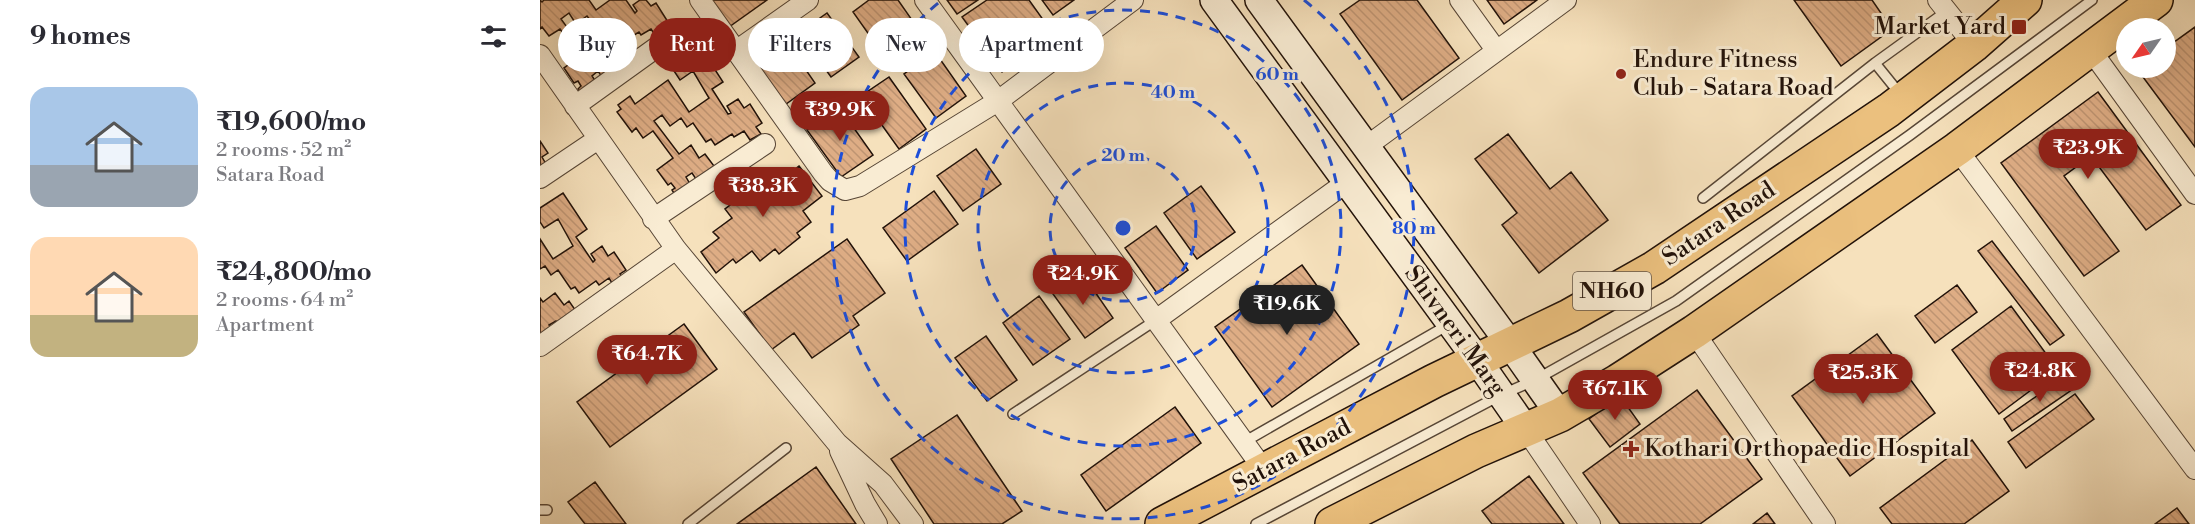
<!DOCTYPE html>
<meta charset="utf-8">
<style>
body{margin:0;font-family:"Libre Bodoni",serif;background:#f7f7f7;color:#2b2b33;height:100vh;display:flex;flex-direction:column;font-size:22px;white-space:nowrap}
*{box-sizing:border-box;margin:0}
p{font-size:20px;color:#7c7c81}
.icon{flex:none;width:33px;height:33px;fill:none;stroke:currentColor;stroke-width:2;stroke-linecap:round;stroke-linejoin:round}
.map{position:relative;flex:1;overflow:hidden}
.side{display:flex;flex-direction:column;background:#fff;width:540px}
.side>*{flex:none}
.hud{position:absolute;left:18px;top:18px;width:570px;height:54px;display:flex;gap:12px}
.needle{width:39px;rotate:236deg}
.buttons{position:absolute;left:1576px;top:18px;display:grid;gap:12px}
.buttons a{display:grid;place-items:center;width:60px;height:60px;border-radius:50%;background:#fff;box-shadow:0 6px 24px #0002;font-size:30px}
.price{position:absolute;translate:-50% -51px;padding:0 14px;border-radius:21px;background:#8f2418;color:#fff;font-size:20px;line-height:39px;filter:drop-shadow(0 2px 3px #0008)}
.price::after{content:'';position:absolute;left:50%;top:36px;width:18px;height:14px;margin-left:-9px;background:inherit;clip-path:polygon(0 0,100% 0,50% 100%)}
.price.current{background:#222;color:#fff}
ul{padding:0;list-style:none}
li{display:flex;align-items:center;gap:18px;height:150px;padding:0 30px}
li span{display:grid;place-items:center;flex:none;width:168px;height:120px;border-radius:18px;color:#555}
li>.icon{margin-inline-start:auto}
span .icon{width:72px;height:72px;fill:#fffc;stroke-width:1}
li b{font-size:26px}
h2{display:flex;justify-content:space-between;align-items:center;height:72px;padding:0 30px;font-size:26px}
.chip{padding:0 21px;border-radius:27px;background:#fff;box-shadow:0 6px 24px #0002;font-size:21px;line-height:54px}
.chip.current{background:#8f2418;color:#fff}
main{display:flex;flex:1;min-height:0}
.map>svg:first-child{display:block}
.building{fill:url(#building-back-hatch);stroke:#221209;stroke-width:1.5}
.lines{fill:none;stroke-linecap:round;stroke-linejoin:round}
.lane-casing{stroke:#574636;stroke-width:12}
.street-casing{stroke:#574636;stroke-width:22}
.secondary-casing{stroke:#221209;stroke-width:30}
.highway-casing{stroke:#221209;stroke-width:36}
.lane{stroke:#f9ecd3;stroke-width:9}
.street{stroke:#f9ecd3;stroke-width:20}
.secondary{stroke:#f9ecd3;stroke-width:27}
.highway{stroke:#ebc07e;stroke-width:33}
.ring{fill:none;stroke:#1d4ed8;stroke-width:3;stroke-dasharray:10 8}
.poi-dot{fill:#8f2418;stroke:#f9ecd3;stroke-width:2}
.labels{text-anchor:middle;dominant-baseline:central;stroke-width:6;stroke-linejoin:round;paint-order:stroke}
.shield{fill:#f9ecd3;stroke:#625346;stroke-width:1.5}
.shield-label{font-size:22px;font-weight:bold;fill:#221209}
.poi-label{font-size:24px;fill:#221209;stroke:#f9ecd3;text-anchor:start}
.street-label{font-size:24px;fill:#221209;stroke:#f9ecd3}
.centre{fill:#1d4ed8;stroke:#f9ecd3;stroke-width:3}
.ring-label{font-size:18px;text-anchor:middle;font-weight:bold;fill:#1d4ed8;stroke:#f9ecd3;stroke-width:6;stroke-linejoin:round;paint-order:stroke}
</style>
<main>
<section class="side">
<h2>9 homes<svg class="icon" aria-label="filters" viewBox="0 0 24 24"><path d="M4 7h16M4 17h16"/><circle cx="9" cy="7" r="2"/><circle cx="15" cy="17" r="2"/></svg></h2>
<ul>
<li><span style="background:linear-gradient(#a9c7e8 65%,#9aa5b1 0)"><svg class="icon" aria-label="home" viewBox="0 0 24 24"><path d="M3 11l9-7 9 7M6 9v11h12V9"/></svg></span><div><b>₹19,600/mo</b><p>2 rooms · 52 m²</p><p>Satara Road</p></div></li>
<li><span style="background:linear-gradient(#ffd9b3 65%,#c2b280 0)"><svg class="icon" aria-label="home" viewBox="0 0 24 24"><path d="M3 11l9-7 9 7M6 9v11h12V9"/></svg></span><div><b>₹24,800/mo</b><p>2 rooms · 64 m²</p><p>Apartment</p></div></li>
</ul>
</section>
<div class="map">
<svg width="1655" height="524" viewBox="0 0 1655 524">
<defs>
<pattern id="building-back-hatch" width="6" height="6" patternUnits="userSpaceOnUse" patternTransform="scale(1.5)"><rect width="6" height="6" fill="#dead85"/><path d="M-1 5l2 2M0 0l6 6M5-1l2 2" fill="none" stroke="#be9472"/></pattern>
</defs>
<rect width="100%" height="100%" fill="#f6e1bc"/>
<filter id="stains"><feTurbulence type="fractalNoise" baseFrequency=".00333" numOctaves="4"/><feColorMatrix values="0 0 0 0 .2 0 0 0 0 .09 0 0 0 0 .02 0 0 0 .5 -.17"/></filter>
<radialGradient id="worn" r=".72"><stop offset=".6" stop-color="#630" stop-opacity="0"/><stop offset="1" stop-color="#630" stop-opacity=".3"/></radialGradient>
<!-- building -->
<path class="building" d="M0,0L2,2L4,0H49L56,10L70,0H86L95,13L97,11L93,5L100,0H106L111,6L116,3L128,22L122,25L127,32L117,38L111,29L101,35L99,32L81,43L77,37L73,40L60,21L54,25L47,16L36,24L29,13L21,19L45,52L57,44L66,56L72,52L81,64L62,77L58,71L52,76L56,82L41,93L38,89L41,86L38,81L34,83L24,68L40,56L20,29L9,36L2,27L0,29Z
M169,0H227L189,27Z
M329,0H358L372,20L337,46L313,12Z
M407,0H438L417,14Z
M447,0H489L514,35L462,72L422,17Z
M502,0H534L513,15Z
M820,0H877L919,58L862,100L800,14Z
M947,0H997L964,24Z
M1254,0H1332L1352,29L1301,66Z
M287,13L319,57L291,77L259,33Z
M1655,27V147L1597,69L1626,68V48Z
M248,44L275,83L242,107L214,68Z
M159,45L183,82L172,89L188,114L191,113L187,106L198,99L204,108L210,104L222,123L216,127L221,134L210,140L204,131L194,137L192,134L175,145L171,139L166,142L153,123L147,127L141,118L130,126L122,115L114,121L139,154L151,145L159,158L165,154L174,166L156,179L152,173L146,177L150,184L135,195L132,190L135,188L131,183L128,185L117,170L133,158L113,131L103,138L96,128L92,132L77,112L81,109L78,105L90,96L95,104L128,80L149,112L169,98L153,71L140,80L130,65Z
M395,52L426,96L396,118L364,74Z
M349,77L386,129L359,149L321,96Z
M1558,92L1641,205L1606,230L1551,156L1524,176L1579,251L1544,276L1461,163Z
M299,107L333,155L301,177L267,130Z
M968,134L1010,189L1031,172L1068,220L999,273L962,225L977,213L935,159Z
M0,141L8,153L2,157L6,164L0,168Z
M436,149L461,184L423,211L397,176Z
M259,166L282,196L263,211L271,222L257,233L260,237L239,254L235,249L220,261L212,251L196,263L193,259L176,273L161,252L179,238L173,232L192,218L185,209L198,199L193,193L218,173L224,180L235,172L241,180Z
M661,186L695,232L657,259L624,213Z
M394,191L418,224L367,261L343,228Z
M23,193L47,229L36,237L53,262L55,260L51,254L62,246L68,256L74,252L86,270L80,274L85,281L75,288L69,278L59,285L56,281L39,293L35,287L31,289L18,270L11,275L5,266L0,269V239L13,259L33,246L18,219L4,228L0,222V208Z
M616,226L648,270L617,293L585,248Z
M307,239L345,293L313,316L319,325L272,358L254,333L231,350L204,312Z
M1452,241L1524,335L1510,345L1438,251Z
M762,265L819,344L732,407L675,327Z
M542,273L573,318L545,338L513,294Z
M1417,285L1437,312L1395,343L1375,316Z
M15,293L24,305L29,301L38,314L20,327L16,321L9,325L14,331L0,342V298L3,302Z
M499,296L530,339L493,365L463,323Z
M1471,306L1518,370L1459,414L1412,350Z
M144,324L177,369L70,447L37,402Z
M1337,334L1395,413L1310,476L1252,396Z
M446,336L477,380L447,401L415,358Z
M1528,374L1536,387L1472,431L1464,419Z
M1157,390L1222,479L1160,524H1080L1043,473Z
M1535,394L1554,419L1486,468L1468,442Z
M1080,396L1100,424L1070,447L1049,419Z
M635,407L661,443L566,511L541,475Z
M417,415L482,511L462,524H394L351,459Z
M1432,440L1469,491L1424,524H1352L1340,508Z
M276,467L316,524H197Z
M989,476L1024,524H952L942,511Z
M55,482L86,524H45L28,502Z
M1637,508L1649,524H1615Z
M1227,513L1235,524H1213Z"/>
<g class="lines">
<!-- lane casing -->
<g class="lane-casing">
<path id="lane" d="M1335,63L1360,94
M1163,198L1335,63L1407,11
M473,414L616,320
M704,442L908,325
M0,510H7
M148,524L246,448
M716,524L961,395L995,380L1136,301L1370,135L1552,0"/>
</g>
<!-- street casing -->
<g class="street-casing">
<path id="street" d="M160,0L283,173L290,181L305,190L320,186L458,101L593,0
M385,0L724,470
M920,0L956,50
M1398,0L1434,45
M1550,49L1655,194
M196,51L268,0
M0,55L136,249L297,443L343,484L373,524
M35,106L142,29
M827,146L1026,0
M1417,149L1655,469
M0,178L58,139
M113,219L225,144
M616,320L807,182
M1154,332L1285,524
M0,346L136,249
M986,430L1050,524
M300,451L325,504L337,524"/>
</g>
<!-- secondary casing -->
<g class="secondary-casing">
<path id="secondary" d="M674,0L938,361L986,430
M719,0L970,344L1020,415"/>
</g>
<!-- highway casing -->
<g class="highway-casing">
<path id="highway" d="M622,524L894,381L1029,316L1114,268L1349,110L1434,45L1485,0
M792,524L936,451L1020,415L1078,381L1154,332L1417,149L1616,0"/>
</g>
<!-- lane -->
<use href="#lane" class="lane"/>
<!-- street -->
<use href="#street" class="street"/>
<!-- secondary -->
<use href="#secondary" class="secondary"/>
<!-- highway -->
<use href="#highway" class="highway"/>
</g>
<!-- distance rings -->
<g class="ring">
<circle cx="583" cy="228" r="73"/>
<circle cx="583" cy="228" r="145"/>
<circle cx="583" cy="228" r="218"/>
<path d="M764 0A291 291 0 1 1 402 0"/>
</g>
<!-- markers -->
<g class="poi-dot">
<rect x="1471" y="19" width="16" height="16" rx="3"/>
<circle cx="1081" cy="74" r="6"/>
<path d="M1088 440h6v6h6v6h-6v6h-6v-6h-6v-6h6z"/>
</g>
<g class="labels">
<!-- shield labels -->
<rect class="shield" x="1033" y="272" width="78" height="38" rx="4.5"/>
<g class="shield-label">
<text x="1072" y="291">NH60</text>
</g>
<!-- poi labels -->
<g class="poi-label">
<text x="1466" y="27" text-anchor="end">Market Yard</text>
<text x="1093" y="60">Endure Fitness<tspan x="1093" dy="28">Club - Satara Road</tspan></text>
<text x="1104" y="449">Kothari Orthopaedic Hospital</text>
</g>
<!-- street labels -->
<g class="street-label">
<text transform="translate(1179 224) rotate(-34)">Satara Road</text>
<text transform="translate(915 331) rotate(54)">Shivneri Marg</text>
<text transform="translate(752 456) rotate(-28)">Satara Road</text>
</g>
</g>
<circle cx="583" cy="228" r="9" class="centre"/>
<g class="ring-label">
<text x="737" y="80">60 m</text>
<text x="633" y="98">40 m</text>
<text x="583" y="161">20 m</text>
<text x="874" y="234">80 m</text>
</g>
<rect width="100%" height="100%" filter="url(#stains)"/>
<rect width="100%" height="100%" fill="url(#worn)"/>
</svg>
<div class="buttons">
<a><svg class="needle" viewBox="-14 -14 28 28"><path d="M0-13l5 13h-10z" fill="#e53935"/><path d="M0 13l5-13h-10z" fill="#7c7c81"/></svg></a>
</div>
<b class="price" style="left:300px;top:142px">₹39.9K</b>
<b class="price" style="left:1548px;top:180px">₹23.9K</b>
<b class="price" style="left:223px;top:218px">₹38.3K</b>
<b class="price" style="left:543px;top:306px">₹24.9K</b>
<b class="price current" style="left:747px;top:336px">₹19.6K</b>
<b class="price" style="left:107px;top:386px">₹64.7K</b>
<b class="price" style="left:1500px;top:403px">₹24.8K</b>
<b class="price" style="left:1323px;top:405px">₹25.3K</b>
<b class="price" style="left:1075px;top:421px">₹67.1K</b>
<div class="hud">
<a class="chip">Buy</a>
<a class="chip current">Rent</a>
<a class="chip">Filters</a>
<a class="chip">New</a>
<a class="chip">Apartment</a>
</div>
</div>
</main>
